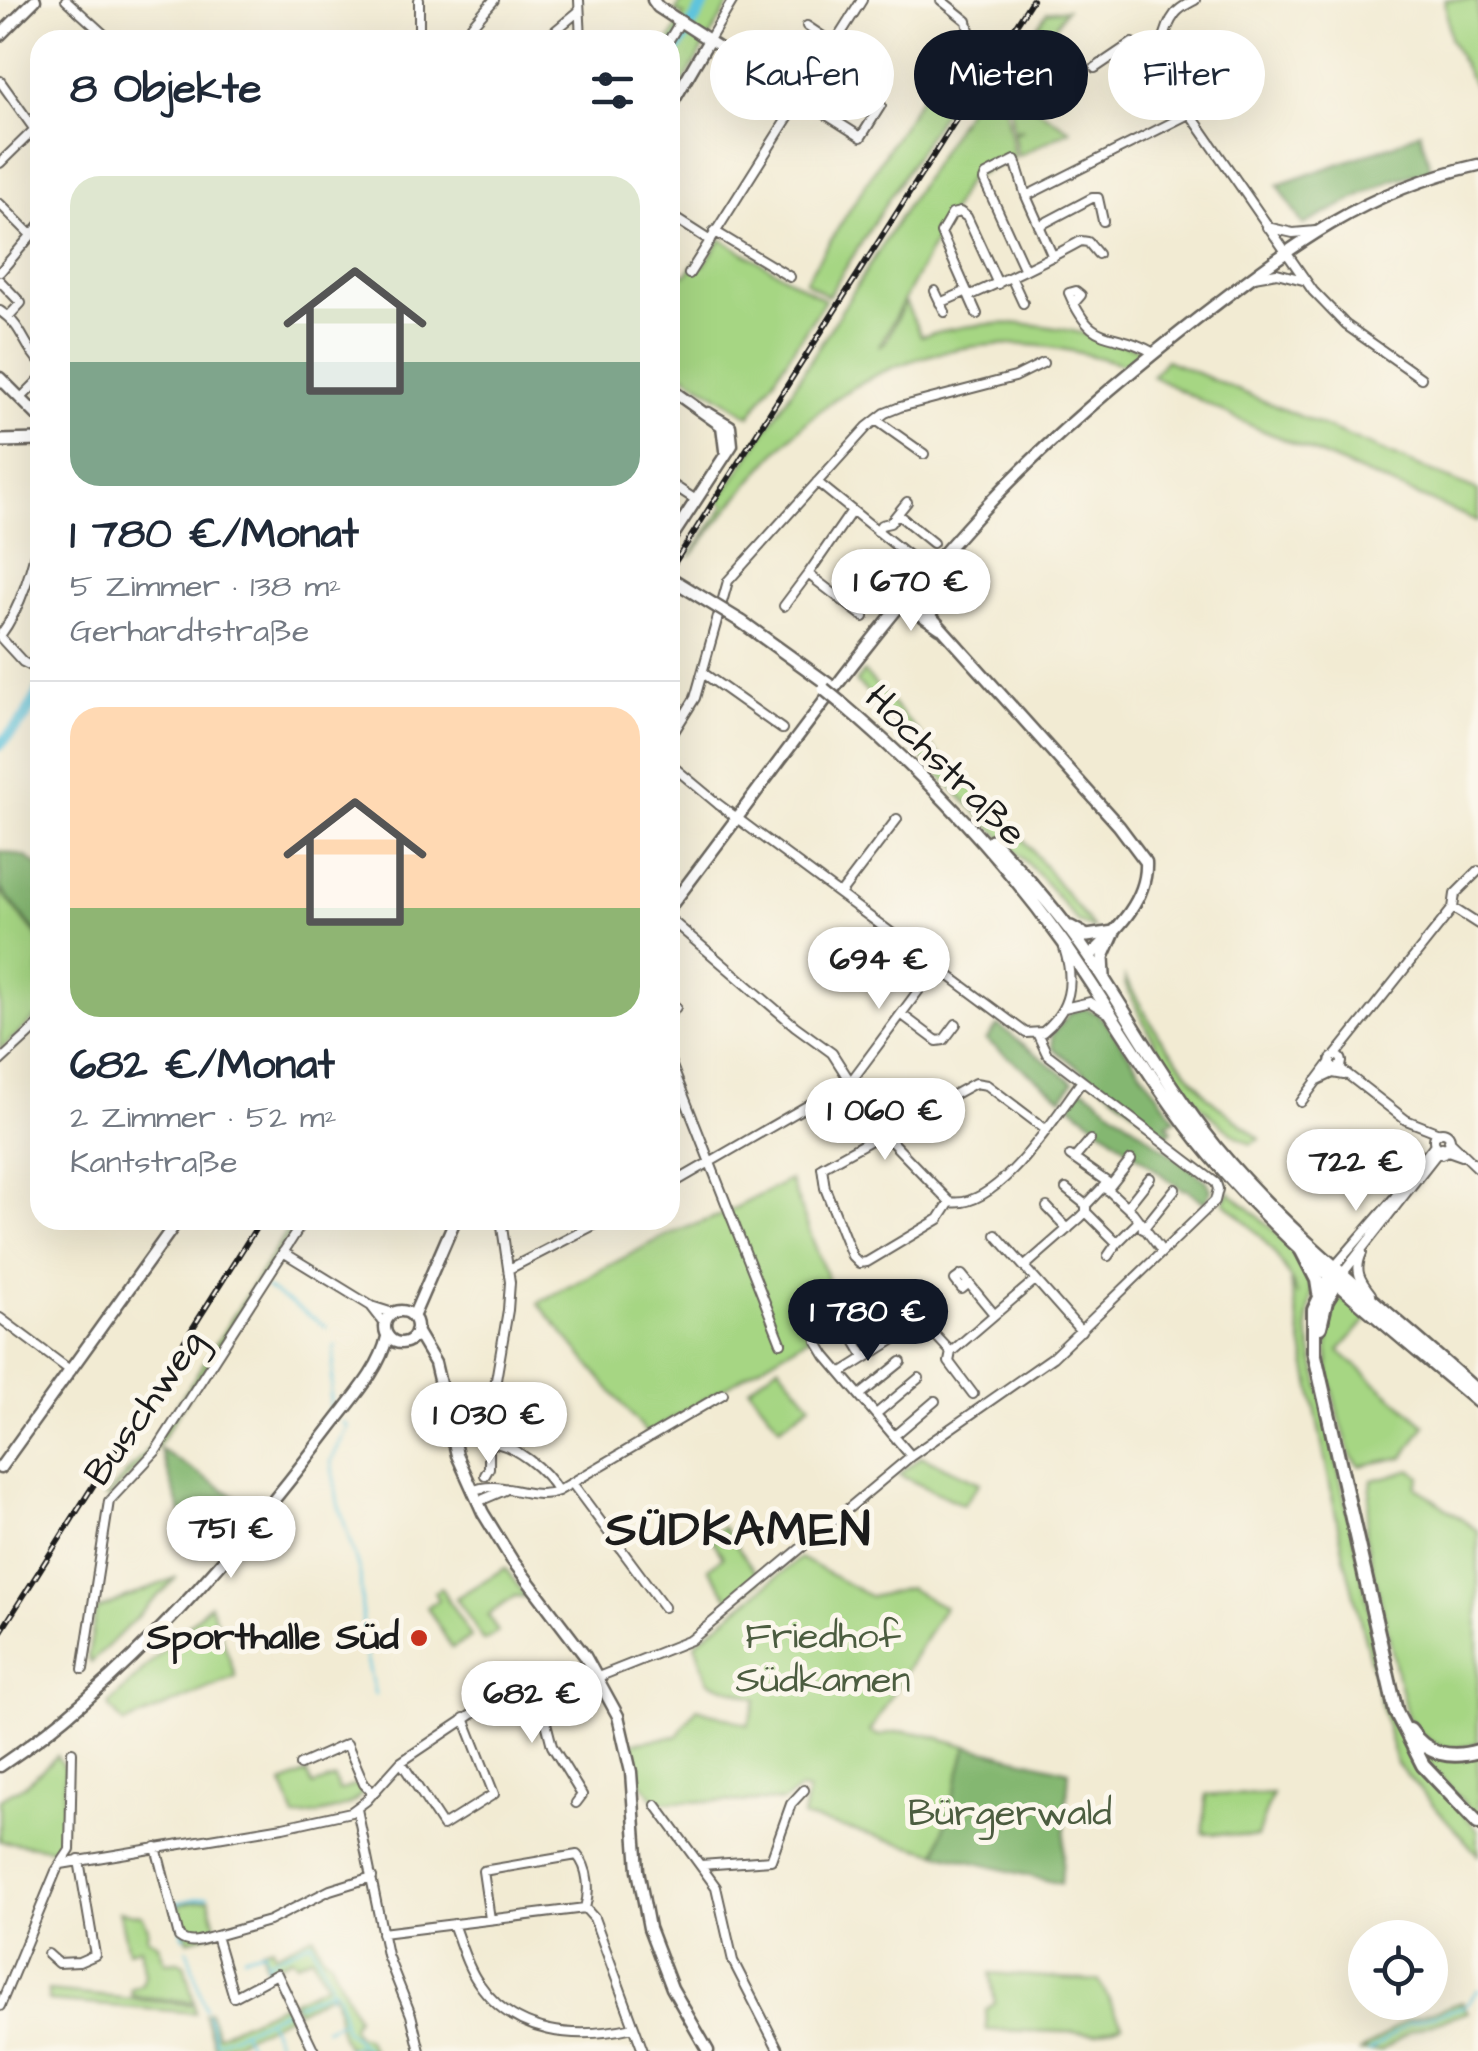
<!DOCTYPE html>
<html lang="de">
<meta charset="utf-8">
<style>
body{margin:0;font-family:"Architects Daughter",sans-serif;background:#f6f6f7;color:#1f2937;height:100vh;display:flex;flex-direction:column;font-size:38px;white-space:nowrap}
*{box-sizing:border-box;margin:0}
p{font-size:32px;color:#747a83}
.icon{flex:none;width:55px;height:55px;fill:none;stroke:currentColor;stroke-width:2;stroke-linecap:round;stroke-linejoin:round}
.map{position:relative;flex:1;overflow:hidden}
.side{position:absolute;left:30px;top:30px;width:650px;height:1200px;display:flex;flex-direction:column;background:#fff;border-radius:30px;box-shadow:0 10px 40px #0002}
.side>*{flex:none}
.top-card{position:absolute;left:710px;top:30px;width:618px;height:90px;display:flex;gap:20px}
.fabs{position:absolute;left:1348px;top:1920px;display:grid;gap:20px}
.fabs a{display:grid;place-items:center;width:100px;height:100px;border-radius:50%;background:#fff;box-shadow:0 10px 40px #0002;font-size:50px}
.price{position:absolute;translate:-50% -85px;padding:0 22px;border-radius:35px;background:#fff;color:#222;font-size:32px;line-height:65px;filter:drop-shadow(0 2px 5px #0008)}
.price::after{content:'';position:absolute;left:50%;top:60px;width:30px;height:22px;margin-left:-15px;background:inherit;clip-path:polygon(0 0,100% 0,50% 100%)}
.price.current{background:#111827;color:#fff}
ul{padding:0;list-style:none}
li{display:grid;align-content:center;gap:20px;height:530px;padding:0 40px}
li+li{border-top:2px solid #e0e1e3}
li span{display:grid;place-items:center;height:310px;border-radius:30px;color:#555}
li>.icon{margin-inline-start:auto}
span .icon{width:180px;height:180px;fill:#fffc;stroke-width:1}
li b{font-size:42px}
h2{display:flex;justify-content:space-between;align-items:center;height:120px;padding:0 40px;font-size:42px}
.chip{padding:0 35px;border-radius:45px;background:#fff;box-shadow:0 10px 40px #0002;font-size:35px;line-height:90px}
.chip.current{background:#111827;color:#fff}
.map>svg:first-child{display:block}
.green{fill:#a6d683;stroke:#617950;stroke-width:2.5}
.forest{fill:#84b771;stroke:#506a46;stroke-width:2.5}
.lines{fill:none;stroke-linecap:round;stroke-linejoin:round}
.stream{stroke:#5fc4dd;stroke-width:2.5}
.river{stroke:#5fc4dd;stroke-width:11}
.street-casing{stroke:#67645c;stroke-width:12}
.secondary-casing{stroke:#67645c;stroke-width:15}
.primary-casing{stroke:#67645c;stroke-width:16}
.highway-casing{stroke:#67645c;stroke-width:18}
.street{stroke:#fff;stroke-width:8}
.secondary{stroke:#fff;stroke-width:10}
.primary{stroke:#fff;stroke-width:11}
.highway{stroke:#fff;stroke-width:12}
.rail-casing{stroke:#1c1c1c;stroke-width:6}
.rail{stroke:#fbf7ec;stroke-width:2.5;stroke-dasharray:8;stroke-linecap:butt}
.primary-bridge-casing{stroke:#67645c;stroke-width:16;stroke-linecap:butt}
.primary-bridge{stroke:#fff;stroke-width:11}
.poi-dot{fill:#c8321e;stroke:#fbf7ec;stroke-width:4}
.labels{text-anchor:middle;dominant-baseline:central;stroke-width:10;stroke-linejoin:round;paint-order:stroke}
.street-label{font-size:38px;fill:#1c1c1c;stroke:#fbf7ec}
.park-label{font-size:38px;fill:#4c5d40;stroke:#fbf7ec}
.poi-label{font-size:38px;font-weight:bold;fill:#1c1c1c;stroke:#fbf7ec;text-anchor:end}
.district-label{font-size:48px;font-weight:bold;letter-spacing:2.5px;fill:#1c1c1c;stroke:#fbf7ec}
</style>
<div class="map">
<svg width="1478" height="2051" viewBox="0 0 1478 2051">
<rect width="100%" height="100%" fill="#fbf7ec"/>
<filter id="ink" filterUnits="userSpaceOnUse"><feTurbulence type="fractalNoise" baseFrequency=".01" numOctaves="2"/><feDisplacementMap in="SourceGraphic" scale="20" xChannelSelector="R" yChannelSelector="G"/><feConvolveMatrix kernelMatrix="1 2 1 2 8 2 1 2 1" color-interpolation-filters="sRGB"/></filter>
<filter id="wash" filterUnits="userSpaceOnUse"><feTurbulence type="fractalNoise" baseFrequency=".0048" numOctaves="4" result="noise"/><feDisplacementMap in="SourceGraphic" scale="40" xChannelSelector="R" yChannelSelector="G"/><feGaussianBlur stdDeviation="2.25" result="paint"/><feColorMatrix in="noise" values="0 0 0 0 0 0 0 0 0 0 0 0 0 0 0 0 0 1.4 0 .05"/><feComposite in="paint" operator="in"/></filter>
<g filter="url(#wash)">
<rect width="100%" height="100%" fill="#f2ebd3"/>
<!-- green -->
<path class="green" d="M683,0H732L670,105V40L684,15L675,12Z
M1445,0H1478V94L1450,39Z
M1066,9L1013,93L1070,130L1018,156L1013,133L1023,130L1013,131L1009,94L1003,78L1047,12Z
M971,51L972,59L963,80L828,296L805,281L943,61L958,71Z
M989,74L1002,89L1014,158L968,179L879,347L886,341L905,302L921,336C1004,313 1059,324 1139,349L1144,354L1130,366C1100,358 1071,349 1040,346C972,338 891,359 835,399C778,440 735,502 690,557L725,505L719,501L780,409Z
M721,239L825,300L750,416L670,365V290L681,273L686,275L695,263L704,265Z
M1166,360L1478,491V521L1254,427L1152,376Z
M864,672L954,772L998,807L1095,930L1078,922L1038,874L905,741L892,716L856,682Z
M0,890L40,940V1014L0,1050Z
M1125,978L1159,1036L1209,1098L1260,1139L1250,1144C1188,1109 1154,1046 1125,984Z
M790,1180L842,1317L647,1434L538,1303L667,1235L721,1215Z
M1229,1192C1255,1213 1308,1255 1311,1289C1313,1303 1307,1315 1307,1329L1392,1711L1408,1751L1478,1830V1855L1396,1763L1344,1556L1290,1281L1298,1296C1284,1257 1254,1228 1224,1202Z
M294,1220H299L157,1447L108,1499L105,1498L153,1443Z
M1345,1298L1368,1318L1339,1351L1425,1425L1404,1457L1360,1466L1351,1456C1333,1396 1320,1367 1333,1303Z
M779,1365L811,1404L780,1427L749,1388Z
M921,1456L980,1483L963,1505L899,1475Z
M1412,1470L1420,1477L1416,1487L1478,1531V1742C1446,1757 1424,1743 1407,1716L1365,1533L1372,1480Z
M723,1527L759,1577L760,1581L732,1602L708,1568L723,1557L710,1536Z
M800,1558L871,1597L909,1588L944,1607L870,1732L880,1736C906,1724 941,1739 967,1746L937,1853L803,1817L808,1791L800,1789L784,1801L656,1802L635,1774L630,1743L677,1736L697,1708L748,1725L757,1699L708,1681L695,1643Z
M505,1568L526,1597L515,1596L488,1615L498,1632L484,1641L456,1598Z
M177,1577L91,1663L88,1657L96,1610Z
M441,1588L471,1637L452,1648L427,1607L438,1600L434,1592Z
M210,1604L236,1677L124,1724L108,1705Z
M1419,1746L1478,1753V1818L1429,1765Z
M57,1756L65,1770L61,1850L0,1841V1799L25,1785Z
M307,1773L313,1786L334,1778L339,1791L358,1784L363,1792C351,1811 318,1814 295,1818L283,1784Z
M1272,1794L1257,1837L1203,1833L1206,1795Z
M209,1899L218,1932L188,1940L179,1904Z
M119,1911L142,1915L148,1928L147,1937L158,1944L165,1962L178,1961L184,1964L194,2002L132,1996L131,1989L142,1984L145,1975L140,1948L128,1951Z
M313,1935L322,1954L330,1960L356,2017C351,2025 351,2029 357,2036L366,2038L373,2051L347,2047C334,2026 341,2013 333,1992L297,2011L292,2001L326,1984L312,1956L296,1963L292,1958L267,1970L261,1949L272,1946L275,1954Z
M990,1973L1099,1981L1122,2024L1098,2033L987,2030L986,2010L995,2003Z
M48,1991L194,2005L195,2013L49,2001Z
M1462,2002L1468,2012L1411,2031L1381,2051H1361L1405,2021Z
M286,2003L292,2014L216,2051L204,2014L209,2012L217,2035Z"/>
<!-- forest -->
<path class="forest" d="M1420,131L1431,170L1393,180L1303,225L1278,185L1393,145Z
M0,851L26,857L40,867V936L0,888Z
M1084,1008L1098,1014L1107,1024L1176,1119L1166,1124L1172,1130L1167,1135L1053,1048L1052,1035L1070,1013Z
M998,1025L1073,1082L1062,1098L986,1040Z
M1085,1089L1207,1181L1211,1190L1205,1203L1188,1190L1181,1189L1070,1104L1080,1090Z
M160,1449L242,1501L196,1557Z
M967,1746L1069,1771L1061,1884L937,1853Z"/>
<g class="lines">
<!-- stream -->
<path class="stream" d="M267,1288L327,1327
M329,1411L335,1345
M343,1422L348,1427L331,1461L338,1503L360,1574L364,1646
M365,1651L375,1695
M184,1937L175,1903L208,1896
M187,1949L205,2009
M244,1956L264,1950L267,1962
M251,1983L270,1973L267,1962L311,1941L329,1981L330,1996
M297,2004L332,1989L338,1994L345,2029L368,2051
M207,2014L216,2043L288,2009
M268,2021L278,2042
M325,2029L342,2021
M242,2031L252,2051
M345,2051L357,2045
M1369,2051L1409,2023L1465,2006L1478,1990"/>
<!-- river -->
<path class="river" d="M670,60L707,0
M0,745L25,718L40,689"/>
</g>
</g>
<g filter="url(#ink)">
<g class="lines">
<!-- street casing -->
<g class="street-casing">
<path id="street" d="M66,0L110,40
M579,0L581,40
M733,0L709,40L861,137L881,105
M941,0L967,21L974,55
M1195,0C1188,4 1180,7 1175,14C1164,28 1157,60 1164,76L1313,291L1346,325L1421,378
M807,26L834,44
M419,40V0
M459,40L494,0
M544,40L579,11
M669,40L680,22
M1095,68L1132,43L1156,71L1161,70
M0,81L40,137
M0,163L40,124
M1026,196L1191,113
M0,204L29,233
M670,215L709,240
M1039,226L1092,198H1098L1103,221
M1267,227L1293,233L1316,231
M714,231L790,277
M1025,270L984,180L986,175L1015,160L1026,196L1053,257
M0,272L40,225
M689,274L862,0
M1011,277L1023,303
M1254,277L1277,273L1303,280
M0,281L21,303L8,317
M998,284L967,217L960,212L952,214L941,233L969,296C1007,279 1045,261 1081,241L1088,242L1098,254
M935,291L945,312
M1069,293C1094,351 1109,327 1154,353
M1069,293L1076,291L1081,295L1074,303
M969,296L977,314
M940,303L967,291
M0,311C24,327 22,344 40,362
M20,399L40,379
M876,420L924,454
M817,482L910,557
M670,483L696,500
M851,512L808,574L864,617
M901,517L933,543
M877,531L881,525L890,523L907,502
M784,606L808,574
M0,636C22,606 32,568 40,533
M0,637L23,662L33,667
M703,673L782,729
M670,738L695,698L728,581L867,427L885,413L900,407L1015,377L1043,363
M670,764L718,804L1026,1033L1043,1032C1071,1009 1075,982 1064,948
M840,894L897,819
M1453,908L1478,924
M670,919L795,1026L832,1053L883,1133L950,1202C998,1211 1056,1115 1082,1081
M670,1002L676,1007L670,1015
M1064,1008L1090,1002L1106,1012
M901,1014L937,1041L944,1040L956,1024
M1335,1056L1453,908L1455,894L1478,871
M1330 1062a6 6 0 1 1 12 0a6 6 0 1 1-12 0Z
M0,1061L40,1024
M670,1061L781,1343
M1338,1067L1406,1120L1439,1133
M1316,1081L1333,1073L1344,1075
M1301,1102L1330,1063
M1434 1140a8 8 0 1 1 16 0a8 8 0 1 1-16 0Z
M1449,1140L1478,1168
M1441,1154L1448,1151L1462,1156
M1070,1156L1107,1182L1104,1186
M1074,1159L1090,1140
M670,1185L852,1080L936,967
M1066,1189L1086,1205
M1107,1190L1131,1160
M950,1202L939,1219L867,1262L859,1263L852,1256L825,1188L822,1167L975,1083L987,1085L1045,1129
M1047,1207L1068,1229
M1127,1207L1150,1178
M1086,1212L1117,1243L1108,1256
M1143,1229L1175,1189
M996,1235L1081,1331
M1117,1243L1139,1221
M283,1252L371,1306L393,1313
M1362,1253C1354,1271 1360,1280 1371,1294
M1025,1266L1080,1218L1086,1212V1205L1104,1186L1133,1213L1161,1250
M1335,1266L1395,1197L1435,1144
M509,1269L604,1220
M1343,1273L1442,1147
M969,1283L962,1289L955,1280L962,1275L994,1314
M897,1294L951,1352L949,1362L973,1394
M371,1306L385,1324
M0,1318L71,1371
M876,1318L893,1338
M852,1336L864,1356
M817,1341L826,1356L911,1456
M951,1352L1035,1280
M841,1373L920,1323
M860,1395L901,1362
M876,1414L919,1378
M894,1436L935,1401
M489,1442C515,1444 545,1470 558,1491
M485,1475L489,1468V1421L508,1310L510,1282L501,1220
M572,1483L664,1607
M472,1491C502,1478 527,1502 558,1491L723,1394
M477,1502L505,1490
M83,1669L109,1501L155,1452L304,1220
M537,1687L552,1746L582,1795L576,1803
M401,1762L443,1826L494,1794L464,1718
M300,1765L347,1744L364,1784L373,1793
M656,1805L716,1887L733,1961L779,2051
M357,1809L387,1955L411,2015L420,2051
M156,1847L179,1937C191,1946 203,1939 216,1936L234,1997L277,1974L314,2051
M61,1864L283,1827L351,1812L366,1801L401,1762L492,1701L515,1691L598,1677L691,1640L911,1456L1053,1357L1215,1201L1218,1189L1216,1183L1047,1054L1037,1033
M701,1865L771,1860L791,1804L804,1790
M490,1919L483,1871L577,1855C589,1868 590,1892 585,1908
M453,1924C461,1944 466,1965 478,1982C514,2036 577,2040 634,2027
M382,1933L585,1908L594,1918L643,2051
M216,1936L269,1921L330,1890L372,1877
M48,1954L58,1963L79,1962L95,1955L79,1860
M0,2006L56,1871L70,1850L72,1752"/>
</g>
<!-- secondary casing -->
<g class="secondary-casing">
<path id="secondary" d="M653,0L658,7L709,40L670,107
M0,35L35,0
M0,378L40,418
M670,389L722,426L725,450
M670,540L732,445L730,426L708,413
M911,594L1119,826L1146,862C1148,901 1114,932 1089,957
M904,603L940,628
M670,907C771,775 867,635 980,513C1047,440 1123,377 1201,316C1290,247 1365,190 1478,165
M385 1327a16 16 0 1 1 32 0a16 16 0 1 1-32 0Z
M413,1317L455,1220
M416,1331L435,1363L457,1455L483,1513L512,1560L585,1656L618,1716L631,1772L638,1870L649,1928L672,1988L708,2051
M0,1468L178,1220
M0,1766C126,1682 240,1547 331,1427C351,1400 380,1370 387,1337"/>
</g>
<!-- primary casing -->
<g class="primary-casing">
<path id="primary" d="M0,441L40,440
M742,622L828,684
M841,703C925,774 999,853 1063,942C1112,1012 1155,1089 1210,1155C1288,1248 1386,1324 1478,1402
M992,840C1030,880 1068,923 1098,970C1137,1030 1171,1091 1216,1147C1292,1239 1390,1312 1478,1392
M1071,927L1087,936L1114,932
M1104,976L1103,957L1114,932"/>
</g>
<!-- highway casing -->
<g class="highway-casing">
<path id="highway" d="M1299,1245L1317,1280L1319,1293
M1335,1266L1314,1310V1351L1396,1712L1423,1765L1478,1823
M1320,1327L1326,1301L1343,1273
M1410,1730C1426,1755 1452,1759 1478,1751"/>
</g>
<!-- street -->
<use href="#street" class="street"/>
<!-- secondary -->
<use href="#secondary" class="secondary"/>
<!-- primary -->
<use href="#primary" class="primary"/>
<!-- highway -->
<use href="#highway" class="highway"/>
<!-- rail casing -->
<g class="rail-casing">
<path id="rail" d="M670,570L1032,0
M0,1633L261,1220"/>
</g>
<!-- rail -->
<use href="#rail" class="rail"/>
<!-- primary-bridge casing -->
<g class="primary-bridge-casing">
<path id="primary-bridge" d="M670,578L742,622
M824,689L841,703"/>
</g>
<!-- primary-bridge -->
<use href="#primary-bridge" class="primary-bridge"/>
</g>
</g>
<!-- markers -->
<circle class="poi-dot" cx="419" cy="1638" r="10"/>
<g class="labels">
<!-- street labels -->
<g class="street-label">
<text transform="translate(945 766) rotate(45)">Hochstraße</text>
<text transform="translate(145 1408) rotate(-55)">Buschweg</text>
</g>
<!-- park labels -->
<g class="park-label">
<text x="823" y="1637">Friedhof<tspan x="823" dy="44">Südkamen</tspan></text>
<text x="1010" y="1814">Bürgerwald</text>
</g>
<!-- poi labels -->
<g class="poi-label">
<text x="399" y="1638">Sporthalle Süd</text>
</g>
<!-- district labels -->
<g class="district-label">
<text x="739" y="1531">SÜDKAMEN</text>
</g>
</g>
</svg>
<div class="fabs">
<a><svg class="icon" aria-label="locate" viewBox="0 0 24 24"><circle cx="12" cy="12" r="6"/><path d="M12 2v4M12 18v4M2 12h4M18 12h4"/></svg></a>
</div>
<b class="price" style="left:911px;top:634px">1 670 €</b>
<b class="price" style="left:879px;top:1012px">694 €</b>
<b class="price" style="left:885px;top:1163px">1 060 €</b>
<b class="price" style="left:1356px;top:1214px">722 €</b>
<b class="price current" style="left:868px;top:1364px">1 780 €</b>
<b class="price" style="left:489px;top:1467px">1 030 €</b>
<b class="price" style="left:231px;top:1581px">751 €</b>
<b class="price" style="left:532px;top:1746px">682 €</b>
<div class="top-card">
<a class="chip">Kaufen</a>
<a class="chip current">Mieten</a>
<a class="chip">Filter</a>
</div>
<section class="side">
<h2>8 Objekte<svg class="icon" aria-label="filters" viewBox="0 0 24 24"><path d="M4 7h16M4 17h16"/><circle cx="9" cy="7" r="2"/><circle cx="15" cy="17" r="2"/></svg></h2>
<ul>
<li><span style="background:linear-gradient(#dfe7d0 60%,#7fa58c 0)"><svg class="icon" aria-label="home" viewBox="0 0 24 24"><path d="M3 11l9-7 9 7M6 9v11h12V9"/></svg></span><div><b>1 780 €/Monat</b><p>5 Zimmer · 138 m²</p><p>Gerhardtstraße</p></div></li>
<li><span style="background:linear-gradient(#ffd9b3 65%,#8fb573 0)"><svg class="icon" aria-label="home" viewBox="0 0 24 24"><path d="M3 11l9-7 9 7M6 9v11h12V9"/></svg></span><div><b>682 €/Monat</b><p>2 Zimmer · 52 m²</p><p>Kantstraße</p></div></li>
</ul>
</section>
</div>
